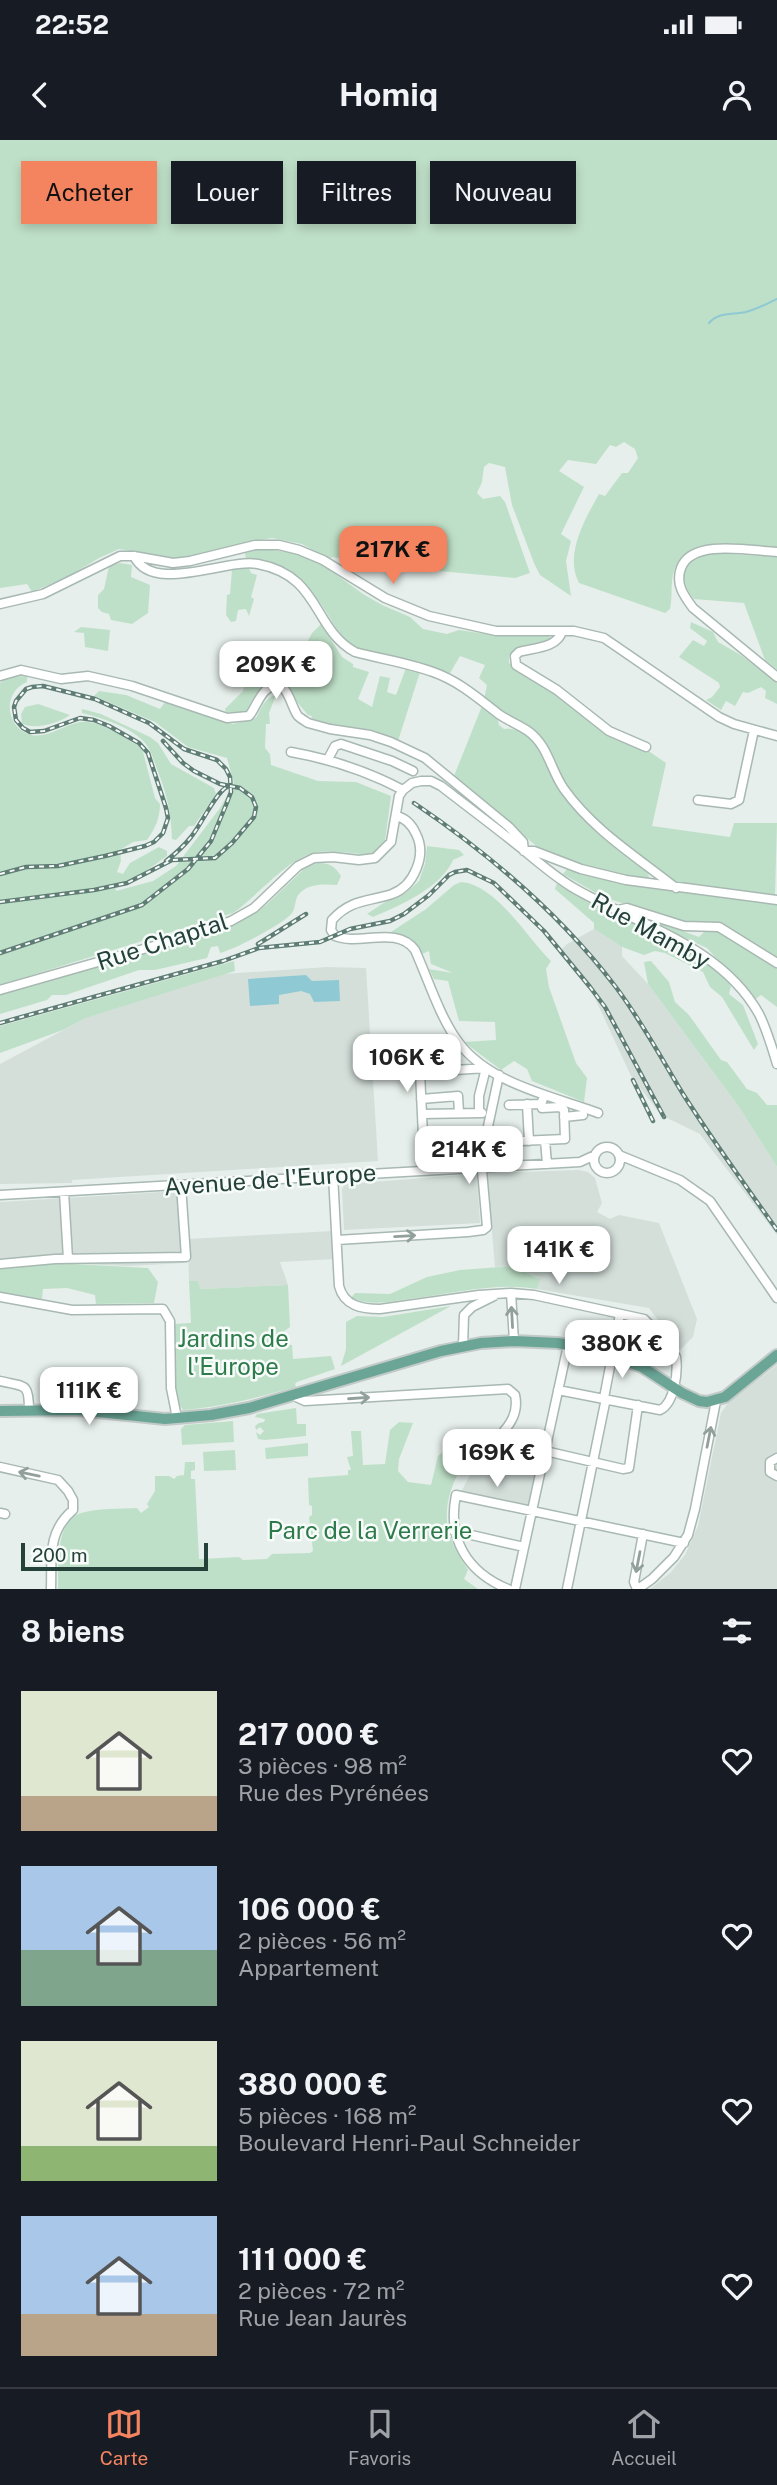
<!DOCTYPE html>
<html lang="fr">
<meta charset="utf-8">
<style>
body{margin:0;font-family:"Public Sans",sans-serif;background:#20242c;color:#f1f3f6;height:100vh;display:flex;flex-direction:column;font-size:26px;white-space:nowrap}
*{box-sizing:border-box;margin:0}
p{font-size:23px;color:#9ea1a6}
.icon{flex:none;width:38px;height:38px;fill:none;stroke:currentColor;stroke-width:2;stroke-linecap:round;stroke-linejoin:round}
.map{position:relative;height:1449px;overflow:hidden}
.details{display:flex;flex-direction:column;background:#171b24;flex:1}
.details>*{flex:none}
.hud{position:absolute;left:21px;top:21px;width:735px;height:63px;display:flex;gap:14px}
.scale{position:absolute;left:21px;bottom:18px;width:187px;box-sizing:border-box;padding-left:7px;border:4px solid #24423a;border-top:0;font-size:19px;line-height:24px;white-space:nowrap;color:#24423a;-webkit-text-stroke:5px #f7fbf9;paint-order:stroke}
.price{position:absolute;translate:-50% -60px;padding:0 16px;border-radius:14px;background:#fff;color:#222;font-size:23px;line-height:46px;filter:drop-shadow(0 2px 4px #0008)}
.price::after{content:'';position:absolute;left:50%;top:42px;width:21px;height:16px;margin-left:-10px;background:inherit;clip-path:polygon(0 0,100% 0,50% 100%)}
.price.on{background:#f4845f;color:#111}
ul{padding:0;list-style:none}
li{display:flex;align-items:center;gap:21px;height:175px;padding:0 21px}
li span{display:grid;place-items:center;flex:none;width:196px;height:140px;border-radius:0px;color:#555}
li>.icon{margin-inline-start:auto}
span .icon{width:84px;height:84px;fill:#fffc;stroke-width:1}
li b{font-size:30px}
h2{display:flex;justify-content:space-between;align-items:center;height:84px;padding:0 21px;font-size:30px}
.tag{padding:0 24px;border-radius:0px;background:#171b24;box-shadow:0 4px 10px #0003;font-size:24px;line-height:63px}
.tag.on{background:#f4845f;color:#111}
.status{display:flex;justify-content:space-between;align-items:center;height:49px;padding:0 35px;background:#171b24;direction:ltr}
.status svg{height:19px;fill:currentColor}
header{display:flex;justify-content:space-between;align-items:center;height:91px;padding:0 21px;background:#171b24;font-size:32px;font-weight:700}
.tab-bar{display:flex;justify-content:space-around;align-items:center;height:98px;border-top:2px solid #363941;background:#171b24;font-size:19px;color:#9ea1a6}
.tab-bar a{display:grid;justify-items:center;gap:4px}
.tab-bar .on{color:#f4845f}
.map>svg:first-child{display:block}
.built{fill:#d4dfda}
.green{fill:#bfe0c8}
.water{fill:#8ec9d4}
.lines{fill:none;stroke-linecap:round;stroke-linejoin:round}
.stream{stroke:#8ec9d4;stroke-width:2}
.minor-casing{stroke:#a8b8b2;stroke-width:11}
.major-casing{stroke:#c2cac8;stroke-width:14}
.minor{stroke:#fff;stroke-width:8}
.major{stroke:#6aa596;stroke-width:10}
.rail-casing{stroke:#5f7d75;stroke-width:4.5}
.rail{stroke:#f7fbf9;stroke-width:2;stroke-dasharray:5;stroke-linecap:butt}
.oneway{stroke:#92a09c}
.labels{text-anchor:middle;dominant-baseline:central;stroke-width:5;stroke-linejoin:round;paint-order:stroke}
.street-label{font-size:24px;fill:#24423a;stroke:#f7fbf9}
.park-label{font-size:24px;fill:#2d7a4b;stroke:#f7fbf9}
</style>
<div class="status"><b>22:52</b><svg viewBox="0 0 49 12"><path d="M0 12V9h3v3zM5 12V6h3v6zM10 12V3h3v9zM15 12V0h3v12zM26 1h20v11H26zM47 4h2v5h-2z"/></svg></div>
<header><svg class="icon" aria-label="back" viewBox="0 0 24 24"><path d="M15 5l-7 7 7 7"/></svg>Homiq<svg class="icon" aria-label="person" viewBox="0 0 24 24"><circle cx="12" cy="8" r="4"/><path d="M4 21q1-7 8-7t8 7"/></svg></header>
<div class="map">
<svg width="777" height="1449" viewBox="0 0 777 1449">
<rect width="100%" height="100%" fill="#e6efeb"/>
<!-- built -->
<path class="built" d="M594,789L622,807V816L648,844L739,967L777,1027V1095L700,994L661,975L631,936L592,852L560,811L567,804Z
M327,827L366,828L378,1021L72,1040V1043L0,1044V924L86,878L223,834Z
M579,1030L588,1032L595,1038L602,1063L597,1072L610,1079L619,1075L659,1083L697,1179L693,1197L680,1210L649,1168L537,1149L539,1138L513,1126L495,1127L487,1033Z
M477,1034L480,1083L344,1090L342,1049L345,1044Z
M179,1051L184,1123L128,1126L55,1123L0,1128V1062Z
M333,1091L335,1119L280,1122L288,1145L199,1149L198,1141H189L188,1099Z
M777,1225V1449H650L670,1433L685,1415L698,1386L721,1273L728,1263Z
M497,1305L539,1314L528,1366L461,1352L470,1335Z"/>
<!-- green -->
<path class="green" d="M0,0H777V407C744,406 688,391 674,431C670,442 673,457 670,469L665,473L579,443C564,415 585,379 599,354L605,356L622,333H628L638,318L635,309L624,302L616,307L610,305L596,324L568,320L559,331L584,347L561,394L571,401L566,421L571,456L540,435L534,423L512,365L505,327L489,323L484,327L482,342L477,353L483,359L500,356L505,362L530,433L515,438L417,429L332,417L329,419L302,404L272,398L247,402L190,418H171L119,409L99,418L71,435L32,452L27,444L0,448Z
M261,409L290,412L323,425L363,454L382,465L410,477L423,489L447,494L459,490L493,495L549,496L551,499L520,508L509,516V523L554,552L594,586L607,594L647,610L666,623L652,686L730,697L734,683H777L775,755L684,746L675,743L617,700L570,652L547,607L531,589L504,575L484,559L487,545L479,538L485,525L460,516L449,535C429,529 364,516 351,505C339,495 333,483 325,470C302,434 285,430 246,420L245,413Z
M713,413L777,417V530L765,520L744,463L694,459C683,448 678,426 695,417C700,415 707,414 713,413Z
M120,423L132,425L131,437L150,445L148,473L132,484L111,480L109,474L102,472L98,468V455L104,449L109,426Z
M249,428L251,433L257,435L251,457L254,459L249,476L246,469L238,470L236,481L231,482L226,475L227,455L230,454L232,430Z
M691,482L713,492L718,502L739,514L777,542V564L765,558L766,551L761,547L748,553L743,552L735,566L726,561L721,570L706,560L712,557L720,547L719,543L679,517L693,500L704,506L707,501L690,488Z
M321,484L342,517L353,524V527L369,532L358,559L372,567L380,536L390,538L387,552L396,555L406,528L420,532L398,601L331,587L311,579L312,576L308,575C299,564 286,552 290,537H293L297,547L301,546L304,540L302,528L296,523L312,493Z
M81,487L110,490L108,511L85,507L84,493L74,492Z
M272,510L274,512V535L270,541L256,553L246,573L226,572L225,569L243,551L248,529Z
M27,536V542C2,552 5,588 31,595C51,599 69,579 89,582C108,585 126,599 142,608L155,658L160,664C160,678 155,689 147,700L133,702L120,710L121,721L117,732L123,734L130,723L159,707L167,711V716L139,736L115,745L116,751L153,741L176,726L220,668L234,644L227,618L188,607L155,582L94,556L99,551L126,555L160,569L165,562L233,584L256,578C261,569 264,558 276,555L269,573L270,584H266L265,608L270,614L271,625L318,641L356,642L391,656L385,701L373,715C355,714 336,710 318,712C289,716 257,757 233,773L0,845V543L8,537Z
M38,564L70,575C59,583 33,591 22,583L21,574L25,567Z
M482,566L497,577L499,585L504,589C515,588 526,592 533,600C545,614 550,634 560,648C584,681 616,707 648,731L649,739L612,733L572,723L541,710L454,636Z
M82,569L101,574L150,597L158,603L171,624L214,648L216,654L194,686H189L176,700L172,699C171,671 167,655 157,629C154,621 151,611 146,604C132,587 102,578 82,573Z
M427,706L459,710L464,715L453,720C441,748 399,766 373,777L367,774L391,758L406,753L419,741L425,724Z
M317,723C329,723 334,725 341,736L337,745C324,744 305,743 297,757C295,762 295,769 292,773C284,784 233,810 220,813L218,806L211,807L207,818L155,830H139L66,855H52L47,860L0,874V855L233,786L266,765L304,729Z
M567,729L655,749L777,763V819L724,786L684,783L603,757L563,734Z
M461,742C497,745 526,797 551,821L546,829L549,847L576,923L587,938L584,962L532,941L527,929L514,921L501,930L464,902L496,900L495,882L459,881L448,841L434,839L429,829L453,833L431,824L429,811L422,814C415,799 407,796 391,792L426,769L454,745Z
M557,743L691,812L714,827L731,846L729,854L743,865L758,904L754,910L722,857L710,847L703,832L665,813L655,811L644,815L622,807L594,789V783L555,749Z
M657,782L699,797L706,790H717L777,826V867L761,855L754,860L707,808L657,785Z
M234,821L235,831L86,878L63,890L0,913V886Z
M651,821L669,842L675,862L689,875L721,920L727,922L747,949L757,953L767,965H777V1027L739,967L648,844L644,822Z
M55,1123L148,1128L158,1142L154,1163L96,1164L95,1155L67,1148L43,1149L42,1159L0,1152V1128Z
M513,1126L540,1139L537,1149C498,1142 455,1153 416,1158C393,1161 373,1167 351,1158L355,1153L390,1154L427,1137L460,1130Z
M189,1141H198L200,1149L288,1145L290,1187L283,1192L282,1200L286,1204L292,1205L293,1219L331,1216L335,1229L297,1242L295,1244L296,1247C259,1257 222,1267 183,1270C168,1251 174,1208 174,1184L191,1183Z
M451,1166L341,1226L346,1209V1182L357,1176L383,1177Z
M296,1268L297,1284H306V1296L265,1300L258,1299L256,1292L260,1295L264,1291L260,1287L256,1290L255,1286L259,1283L264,1282L265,1279L255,1277L257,1274Z
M233,1281L234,1302L182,1305L181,1289L185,1285Z
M399,1282L413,1283L399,1319L398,1331L408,1342L431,1345L438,1316L448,1308L473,1316C452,1333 441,1370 450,1396C454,1408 461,1419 468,1430L464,1439L478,1449H58C59,1426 54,1383 81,1373C98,1368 119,1369 137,1368L141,1373L149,1367L147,1364L155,1351V1336H169L174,1339L177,1336L184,1335L185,1322H195V1330L191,1331V1339H195L199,1419L239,1417L243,1420L267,1419L272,1414L310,1413L313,1411L309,1377L312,1375V1366L309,1365L308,1338L348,1335V1330H351L347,1317L353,1316L351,1291H361L363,1325L385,1324L390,1290Z
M308,1303V1316L266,1319L265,1308Z
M235,1310L236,1330L204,1331L203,1312Z"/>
<!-- water -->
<path class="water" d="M306,835L312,841L339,840L340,861L314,862L310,854L301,851L279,855V864L250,866L248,839Z"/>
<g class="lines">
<!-- stream -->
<path class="stream" d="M709,183C718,172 732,175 746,172C757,169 767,164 777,159"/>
<!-- minor casing -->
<g class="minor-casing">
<path id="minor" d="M777,412C752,411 692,398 681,428C675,444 684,456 693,468L777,537
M134,416C153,455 226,418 258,424C321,436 312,488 355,512C381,519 408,523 433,532C459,541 479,559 500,575C509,581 519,585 528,591C548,605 551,631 564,649C593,690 637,717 676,748
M0,464L43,454L120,416H134L173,423L190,421L255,405H279L299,410L323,420L385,458L429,476L496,491H574L604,498L719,577L734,584L777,596
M562,491C558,508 533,508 519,512L515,516L516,525L557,550L609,591L646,607
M0,536L21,530L61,539L88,536L132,546L227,578L249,576C255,569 258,558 265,551C286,530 290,566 298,576C300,578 305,581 308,583L330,589L370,595L391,602L425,618L509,687L523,702L524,711
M291,612C330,619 367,631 403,650
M328,619L335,606L341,604L392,621L413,631
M698,660L731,664L739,660L754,590
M396,676C406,678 412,685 416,694C427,715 414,746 392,754C368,762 351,759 332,780L331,790L335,796C359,806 397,785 415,810C428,839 440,878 459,903C490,944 552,956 598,973
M524,711H534L581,729L626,740L777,760
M618,770L627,768L684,786L719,787L777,823
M0,850L196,794L231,781L254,768L298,726L314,718L333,717L359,720L375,718L391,702L399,656L403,650L412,643L421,641H431L441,646C468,667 495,687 521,708C538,722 554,736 572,747C636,785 720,804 759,874C767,890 772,907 777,924
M420,932L423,996
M394,934L486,928L479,956V972
M421,959L458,956L459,972
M527,964L529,1001
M509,965L541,964L543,959
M422,974L482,973
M564,977L583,975
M545,1000L547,1024
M498,1002L565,999L564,970L560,967L542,968L541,964
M594 1020a13 13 0 1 1 26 0a13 13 0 1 1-26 0Z
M619,1015L680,1040L710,1061L777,1158
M333,1035L339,1146C344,1166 362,1169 380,1169L479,1155L511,1153L534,1155L644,1179L660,1195L676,1217C678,1231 675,1263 660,1270L558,1250
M64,1052L68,1119
M0,1055L580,1022L595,1015
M337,1100L468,1092L483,1090L487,1087L481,1019L499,935
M0,1124L55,1119L186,1117L181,1045
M511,1153L514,1201
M0,1157L72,1170L163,1169L170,1181L171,1248L177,1278
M463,1206L464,1175L472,1167L494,1156
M0,1241C25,1247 29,1242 29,1270
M292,1255L305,1261L508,1249L515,1255C519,1273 510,1285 498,1298L502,1301L623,1329L629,1328L638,1265
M777,1318L770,1322V1332L777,1336
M0,1327L58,1340L68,1351L73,1360V1370C47,1392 52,1418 51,1449
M0,1373L5,1374
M454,1391L524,1407
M508,1449C467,1432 447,1399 456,1355L684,1403
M515,1449L568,1205
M567,1449L605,1263L604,1258L620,1174
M637,1449L634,1442L643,1394
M638,1449L652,1439L674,1417L688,1395L695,1369L716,1261"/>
</g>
<!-- major casing -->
<g class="major-casing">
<path id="major" d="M0,1271L79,1270L165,1279L211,1275L249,1268L441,1211L481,1203L514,1201L558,1203L600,1212L642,1227L682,1253L699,1261L707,1262L725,1257L777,1215"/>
</g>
<!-- minor -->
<use href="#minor" class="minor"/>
<!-- major -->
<use href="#major" class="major"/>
<!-- rail casing -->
<g class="rail-casing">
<path id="rail" d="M414,663C488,713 560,774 615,846C641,880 661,918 683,954C713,1001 745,1045 777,1090
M166,721C175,714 184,706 191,697C201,685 216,652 227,647
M0,734L26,727L58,726L105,716L145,706L154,702L163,693L168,678L166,668L148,613L139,603L109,586L94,580L80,578L44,591L30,592L23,588L16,580L14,567L16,561L26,549L32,547L43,546L95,559L149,583L184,609L217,620L226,629L230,637L231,652L226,665L211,701L188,729L142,765L0,813
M0,762L94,750L127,743L172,720L215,718L232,703L254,677L256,667L252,657L240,648L220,644L194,631L183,623L163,601
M258,804L306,774
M0,883L223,821L259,808L320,802L350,789L390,781L404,774L429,755L449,735L455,732L467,730L494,743L544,791L590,847L605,867L664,977
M633,940L653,981"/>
</g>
<!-- rail -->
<use href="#rail" class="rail"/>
</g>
<!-- one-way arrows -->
<defs><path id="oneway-shaft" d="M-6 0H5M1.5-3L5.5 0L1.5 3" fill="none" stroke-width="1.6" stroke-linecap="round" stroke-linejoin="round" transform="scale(1.75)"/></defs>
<g class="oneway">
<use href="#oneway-shaft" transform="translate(405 1096) rotate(-3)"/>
<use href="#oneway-shaft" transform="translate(512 1177) rotate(-93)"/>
<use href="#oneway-shaft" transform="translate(359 1258) rotate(-4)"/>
<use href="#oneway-shaft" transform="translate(709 1297) rotate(-79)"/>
<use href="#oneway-shaft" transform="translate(29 1334) rotate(-168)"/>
<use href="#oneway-shaft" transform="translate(638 1422) rotate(101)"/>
</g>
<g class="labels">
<!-- street labels -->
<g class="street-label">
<text transform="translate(651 790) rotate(29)">Rue Mamby</text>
<text transform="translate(162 801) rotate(-18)">Rue Chaptal</text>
<text transform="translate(270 1039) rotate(-4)">Avenue de l'Europe</text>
</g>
<!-- park labels -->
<g class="park-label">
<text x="233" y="1198">Jardins de<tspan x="233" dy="28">l'Europe</tspan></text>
<text x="370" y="1390">Parc de la Verrerie</text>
</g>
</g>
</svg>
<div class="scale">200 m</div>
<b class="price on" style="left:393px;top:446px">217K €</b>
<b class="price" style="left:276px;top:561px">209K €</b>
<b class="price" style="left:407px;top:954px">106K €</b>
<b class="price" style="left:469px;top:1046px">214K €</b>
<b class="price" style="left:559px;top:1146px">141K €</b>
<b class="price" style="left:622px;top:1240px">380K €</b>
<b class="price" style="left:89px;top:1287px">111K €</b>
<b class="price" style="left:497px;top:1349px">169K €</b>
<div class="hud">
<a class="tag on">Acheter</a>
<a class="tag">Louer</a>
<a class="tag">Filtres</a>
<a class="tag">Nouveau</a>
</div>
</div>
<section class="details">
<h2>8 biens<svg class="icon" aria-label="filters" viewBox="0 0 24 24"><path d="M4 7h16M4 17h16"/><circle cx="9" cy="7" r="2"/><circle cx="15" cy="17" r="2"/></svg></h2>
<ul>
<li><span style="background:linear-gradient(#dfe7d0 75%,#b9a48a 0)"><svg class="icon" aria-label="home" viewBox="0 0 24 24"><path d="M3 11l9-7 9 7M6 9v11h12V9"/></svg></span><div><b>217 000 €</b><p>3 pièces · 98 m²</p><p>Rue des Pyrénées</p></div><svg class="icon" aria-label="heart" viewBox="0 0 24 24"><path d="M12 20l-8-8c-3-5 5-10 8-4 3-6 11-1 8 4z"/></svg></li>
<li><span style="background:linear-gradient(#a9c7e8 60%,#7fa58c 0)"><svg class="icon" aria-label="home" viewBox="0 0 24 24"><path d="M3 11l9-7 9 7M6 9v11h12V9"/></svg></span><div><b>106 000 €</b><p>2 pièces · 56 m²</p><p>Appartement</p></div><svg class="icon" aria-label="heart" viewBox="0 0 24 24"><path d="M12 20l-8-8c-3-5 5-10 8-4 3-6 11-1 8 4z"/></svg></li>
<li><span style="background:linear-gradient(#dfe7d0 75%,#8fb573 0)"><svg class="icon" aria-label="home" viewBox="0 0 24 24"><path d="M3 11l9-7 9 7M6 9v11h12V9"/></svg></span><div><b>380 000 €</b><p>5 pièces · 168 m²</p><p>Boulevard Henri-Paul Schneider</p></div><svg class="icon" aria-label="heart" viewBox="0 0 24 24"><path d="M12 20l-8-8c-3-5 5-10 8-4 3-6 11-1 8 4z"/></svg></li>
<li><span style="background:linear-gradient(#a9c7e8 70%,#b9a48a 0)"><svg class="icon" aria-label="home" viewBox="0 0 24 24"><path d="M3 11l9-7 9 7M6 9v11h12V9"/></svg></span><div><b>111 000 €</b><p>2 pièces · 72 m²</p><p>Rue Jean Jaurès</p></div><svg class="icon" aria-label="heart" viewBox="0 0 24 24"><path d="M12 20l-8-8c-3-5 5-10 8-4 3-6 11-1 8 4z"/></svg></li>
</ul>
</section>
<nav class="tab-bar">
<a class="on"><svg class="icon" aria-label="map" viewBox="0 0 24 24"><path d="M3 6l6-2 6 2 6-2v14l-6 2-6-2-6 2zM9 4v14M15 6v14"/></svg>Carte</a>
<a><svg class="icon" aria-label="saved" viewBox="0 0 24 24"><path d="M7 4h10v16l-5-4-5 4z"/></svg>Favoris</a>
<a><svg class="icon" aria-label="home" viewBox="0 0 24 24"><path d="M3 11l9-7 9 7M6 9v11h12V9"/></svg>Accueil</a>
</nav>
